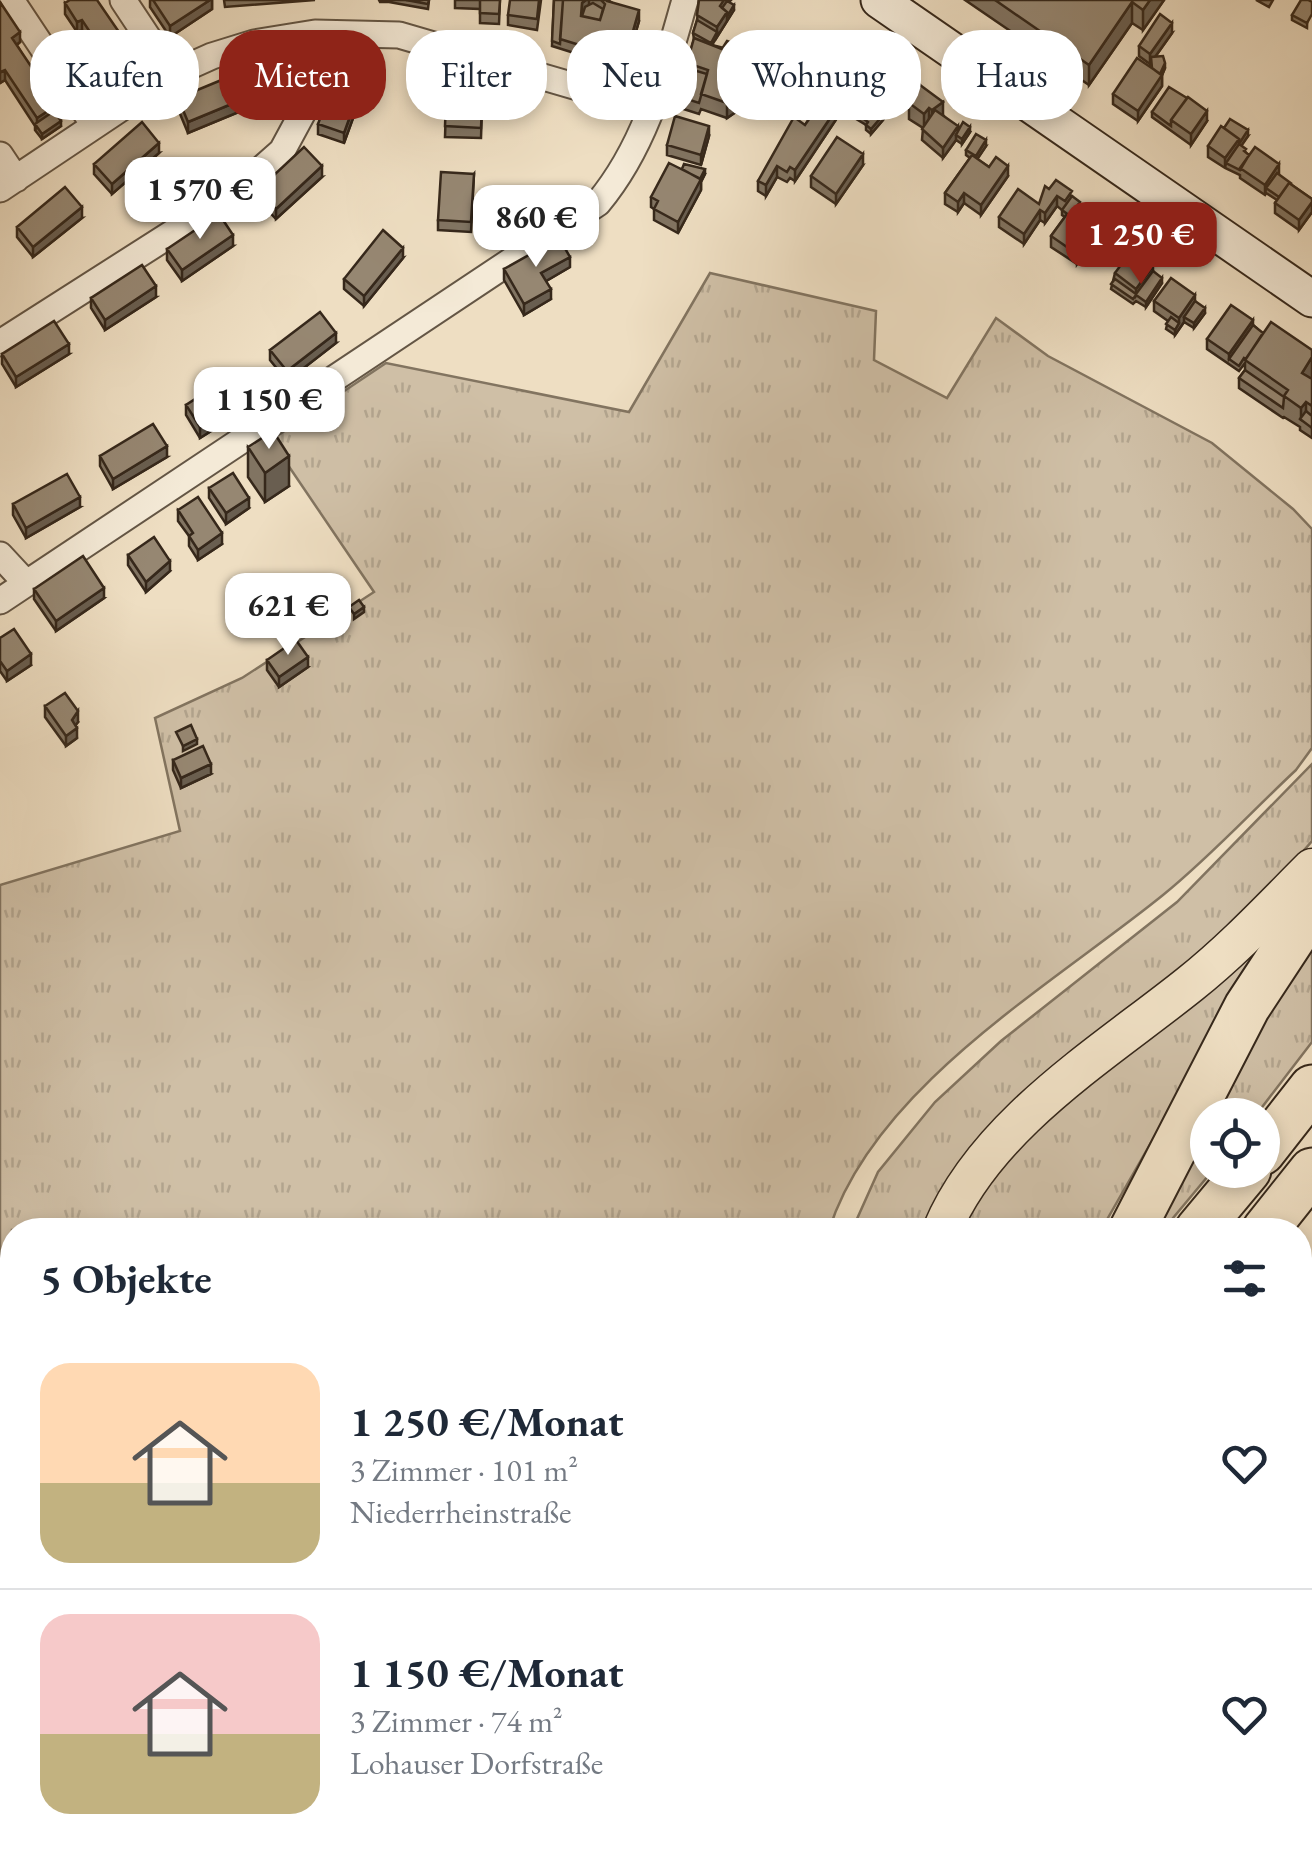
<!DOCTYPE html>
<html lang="de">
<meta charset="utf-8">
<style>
body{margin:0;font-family:"EB Garamond",serif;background:#f6f6f7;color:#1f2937;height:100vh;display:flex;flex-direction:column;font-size:38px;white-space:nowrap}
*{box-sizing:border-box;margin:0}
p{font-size:32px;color:#747a83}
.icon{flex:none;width:55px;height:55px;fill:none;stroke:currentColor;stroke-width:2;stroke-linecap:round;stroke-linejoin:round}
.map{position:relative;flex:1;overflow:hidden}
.details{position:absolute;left:0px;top:1218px;width:1312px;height:642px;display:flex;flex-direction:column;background:#fff;border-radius:40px 40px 0 0;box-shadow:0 5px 15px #0003}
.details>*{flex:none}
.guide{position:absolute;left:30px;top:30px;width:1252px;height:90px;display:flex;gap:20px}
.fabs{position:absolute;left:1190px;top:1098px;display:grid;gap:20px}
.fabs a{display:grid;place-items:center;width:90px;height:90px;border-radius:50%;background:#fff;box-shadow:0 5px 15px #0003;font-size:50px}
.price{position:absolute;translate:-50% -85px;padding:0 22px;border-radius:20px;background:#fff;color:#222;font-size:32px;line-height:65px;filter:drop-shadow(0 2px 5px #0008)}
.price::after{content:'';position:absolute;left:50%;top:60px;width:30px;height:22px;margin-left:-15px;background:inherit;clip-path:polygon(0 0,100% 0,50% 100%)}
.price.selected{background:#8f2418;color:#fff}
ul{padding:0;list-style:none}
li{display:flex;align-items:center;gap:30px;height:250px;padding:0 40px}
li+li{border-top:2px solid #e0e1e3}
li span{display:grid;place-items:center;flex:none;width:280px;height:200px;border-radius:30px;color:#555}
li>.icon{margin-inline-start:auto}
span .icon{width:120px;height:120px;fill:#fffc;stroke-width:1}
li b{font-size:42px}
h2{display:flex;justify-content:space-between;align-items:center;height:120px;padding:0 40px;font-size:42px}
.tag{padding:0 35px;border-radius:40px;background:#fff;box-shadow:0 5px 15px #0003;font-size:35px;line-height:90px}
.tag.selected{background:#8f2418;color:#fff}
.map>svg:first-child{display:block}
.grass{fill:url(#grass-tufts);stroke:#827460;stroke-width:2.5}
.forest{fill:url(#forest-firs);stroke:#827460;stroke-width:2.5}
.garden{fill:#cfbfa6;stroke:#827460;stroke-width:2.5}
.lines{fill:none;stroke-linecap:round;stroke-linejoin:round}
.street-casing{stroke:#645645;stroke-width:29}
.secondary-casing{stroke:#36281b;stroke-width:39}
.primary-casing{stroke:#36281b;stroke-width:41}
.highway-casing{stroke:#36281b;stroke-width:49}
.street{stroke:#f4ead7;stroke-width:25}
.secondary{stroke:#f4ead7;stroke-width:35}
.primary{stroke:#eedec2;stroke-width:38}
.highway{stroke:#eedec2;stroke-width:45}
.wall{fill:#817462;stroke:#36281b;stroke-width:2.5}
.shaded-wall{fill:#695e50;stroke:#36281b;stroke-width:2.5}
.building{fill:#968772;stroke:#36281b;stroke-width:2.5}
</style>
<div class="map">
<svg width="1312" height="1859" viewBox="0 0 1312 1859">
<defs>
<pattern id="grass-tufts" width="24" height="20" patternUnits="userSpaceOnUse" patternTransform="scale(2.5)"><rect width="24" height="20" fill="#cfbfa6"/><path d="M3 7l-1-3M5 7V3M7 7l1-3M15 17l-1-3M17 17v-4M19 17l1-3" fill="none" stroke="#b2a48e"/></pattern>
<pattern id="forest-firs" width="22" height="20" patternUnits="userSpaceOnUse" patternTransform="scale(2.5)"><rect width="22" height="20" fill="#cfbfa6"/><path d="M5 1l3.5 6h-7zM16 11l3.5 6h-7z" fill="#b2a48e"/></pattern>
</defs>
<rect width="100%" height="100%" fill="#eedec2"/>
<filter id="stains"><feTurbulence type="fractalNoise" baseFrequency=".002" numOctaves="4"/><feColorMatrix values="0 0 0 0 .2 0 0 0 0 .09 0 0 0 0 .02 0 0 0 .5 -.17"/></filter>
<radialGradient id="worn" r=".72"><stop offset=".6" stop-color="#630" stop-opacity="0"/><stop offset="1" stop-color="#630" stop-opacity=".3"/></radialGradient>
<!-- grass -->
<path class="grass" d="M710,273L876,311L874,360L947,398L996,318L1048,356L1212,443L1293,509L1312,529V748L1296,770C1252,811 1210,857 1163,895C1052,985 874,1087 829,1230H12V1368L0,1355V885L180,831L155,718L242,678L374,592L271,440L386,363L629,412Z
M1312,764V841L1271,888L947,1185L921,1230H852L878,1172L935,1102L1001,1041L1177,902Z
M1293,908L1224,1015L1101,1230H958L1012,1151Z
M1312,936V1042L1256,1115H1208V1170H1213L1163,1230H1138Z
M1312,1334V1427L1300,1449V1343Z
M12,1428V1651L0,1640V1439Z
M331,1848H504L492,1859H354Z
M727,1848H940L941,1859H713Z
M978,1848H1086L1080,1859H980Z"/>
<!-- forest -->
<path class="forest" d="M1312,1494V1615L1300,1635V1516Z
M1312,1622V1708L1300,1695V1642Z"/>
<!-- garden -->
<path class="garden" d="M0,1656L12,1667V1848H291L326,1859H0Z"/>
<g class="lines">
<!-- street casing -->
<g class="street-casing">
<path id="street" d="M11,0L94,125
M123,0L172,74
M0,155L16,179
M0,189L172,74L212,56L254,43L315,33L399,35L653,109
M0,343L232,195L282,151L309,101L320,68L315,33
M0,555L26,583
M0,601L598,203C647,144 664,73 685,0"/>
</g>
<!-- secondary casing -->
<g class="secondary-casing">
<path id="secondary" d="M879,0L1312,299"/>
</g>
<!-- primary casing -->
<g class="primary-casing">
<path id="primary" d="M942,1230C986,1124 1104,1053 1190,984C1234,949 1273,907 1312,868
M1300,1490L1312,1468
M954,1848L956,1859
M1101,1859L1107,1848"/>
</g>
<!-- highway casing -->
<g class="highway-casing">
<path id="highway" d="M1262,1152L1312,1088
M1132,1230L1247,1007L1312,908
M1198,1230L1248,1170
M1265,1230L1312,1171
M1300,1322L1312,1311
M564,1859L578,1848
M643,1859L656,1848"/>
</g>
<!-- street -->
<use href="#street" class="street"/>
<!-- secondary -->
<use href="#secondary" class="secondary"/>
<!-- primary -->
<use href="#primary" class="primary"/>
<!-- highway -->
<use href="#highway" class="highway"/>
</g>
<!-- wall -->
<path class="wall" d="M150,0H212V9L170,37L150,7Z
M224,0H315L225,7Z
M379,0H429L428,9L389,2H380Z
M455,0H500L499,24L480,23V9L455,8Z
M541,0L537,30L508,25V15Z
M554,0H608L639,21L625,69L552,46Z
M699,0H731L729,2L734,10L712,45L747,54L744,58L775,85L727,118L701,109L699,114L671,105V94L687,68V63L694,39L693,33L697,21Z
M965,0H1164L1143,30L1132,23L1089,85Z
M1256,0H1273L1269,7Z
M1308,0L1307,28L1292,20V15Z
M0,2L20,42L17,45L57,115L61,126L42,139L35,130V126L5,80L0,83Z
M65,3L134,65L138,76L119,89L112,79V76L82,30L77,32L65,14Z
M1172,33L1155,57L1165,68L1162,75V86L1138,121L1113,104V94L1152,68L1151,62L1150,64L1139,56V46Z
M447,76L483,78L481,138L445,137Z
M850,81L901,88L885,110L863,94L860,99L850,91Z
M365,85L344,143L318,134V124Z
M920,85L943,115L958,131L970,132L962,144L956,140L943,158L922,140L923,128L909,119V103Z
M829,90L858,103L850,114L843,109L795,181L790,178L787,182L777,177L766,196L758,191V181L805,125Z
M178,98L246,109L188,133L178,109Z
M853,111L883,120L871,134L866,130V125L853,117Z
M1152,112L1207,121L1191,145L1152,117Z
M709,136L701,165L667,155V145Z
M1248,136L1241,145L1246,153L1312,199V212L1299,230L1275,213V203L1277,200L1266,193L1265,195L1240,178V175L1225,168L1208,157V146Z
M986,146L977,159L989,167L1008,176L981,215L964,203L958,212L945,204V193L970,158L966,155V150Z
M159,153L112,194L94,174V164Z
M863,165L836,204L811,187V176Z
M682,169L705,174L701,182V190L678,233L654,220V209L651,207V197Z
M474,174L471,232L438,230V220Z
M322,177L276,219L258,200V190Z
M1049,189L1072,196L1080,207L1073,217L1092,241L1077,264L1051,247V236L1065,217L1062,215V210L1057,206L1045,223L1040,220L1024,244L999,227V217L1039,204Z
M82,218L33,257L17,237V227Z
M233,246L182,281L167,260V249Z
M403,258L364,306L344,289V279Z
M570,267L546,281L551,299L524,315L504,280V269Z
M1153,271L1162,283L1146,307L1136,301L1133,304L1111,289L1115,273Z
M156,297L105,330L91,308V298Z
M1154,301H1195L1205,313L1194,328L1184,322L1175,335L1166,329L1168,321L1154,311Z
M1253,325L1312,379V438L1300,430V427L1284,417L1283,418L1239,388V378L1245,370V363L1239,371L1207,349V339Z
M336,343L287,381L270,360V350Z
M2,354H69L16,387L2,364Z
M186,405H252L200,438L186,415Z
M248,447L289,486L265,502L248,477Z
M100,456L167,457L113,489L100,466Z
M209,488L249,508L226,524L209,498Z
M13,504L80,507L26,538L13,515Z
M178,510L222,544L198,560L189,546V536L178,521Z
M128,555L170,571L146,592L128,565Z
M34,589L104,598L56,631L34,599Z
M0,638L31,665L7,681L0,671Z
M267,660L308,667L279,687L267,670Z
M45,706L78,722L75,725L77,738L66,746L45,717Z
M173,760L211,774L181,788L173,770Z"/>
<!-- shaded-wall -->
<path class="shaded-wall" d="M210,0H212V9L170,37V26Z
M586,0H589V8L582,13V3Z
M1150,0H1164L1143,30V10Z
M1132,2V23L1089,85V65Z
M734,5V10L717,37V27L727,12Z
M639,10V21L625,69V59Z
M82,20V30L77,32V22Z
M1172,23V33L1150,64V54Z
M20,32V42L12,48V38Z
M134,54V65L114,78V68Z
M1165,63V68L1161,78L1162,75V86L1138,121V111L1158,78Z
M5,70V80L0,83V73Z
M138,70V76L119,89V83Z
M775,70V85L727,118V103Z
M365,75V85L344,143V133Z
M901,77V88L885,110V99Z
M246,98V109L188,133V122Z
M843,99V109L795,181V170Z
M943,102V118L932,125V110Z
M57,105V115L37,128V118Z
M929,108V123L924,129V114Z
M1207,111V121L1191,145V134Z
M883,115V120L871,134V129Z
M61,121V126L42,139V134Z
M709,126V136L701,165V155Z
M958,126V136L956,135V140L943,158V148Z
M970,127V132L962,144V139Z
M1248,130V136L1229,164L1226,163L1225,168V158L1239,139Z
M986,140V146L976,161V156Z
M159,143V153L112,194V184Z
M863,154V165L836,204V194Z
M1279,164V175L1266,188L1265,195V185Z
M322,166V177L276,219V209Z
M777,166V177L766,196V185Z
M1008,166V176L981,215V205Z
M705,169V174L701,182V190L678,233V222Z
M964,193V203L958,212V202Z
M1057,196V206L1045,223V213Z
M1312,202V212L1299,230V220Z
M82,207V218L33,257V247Z
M1040,210V220L1024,244V234Z
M1092,231V241L1077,264V254Z
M233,235V246L182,281V270Z
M403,248V258L364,306V296Z
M570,257V267L541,284V273Z
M1153,266V276L1136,296V289Z
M1162,278V283L1146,307V302Z
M156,286V297L105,330V320Z
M551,289V299L524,315V304Z
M1195,295V306L1184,317V322L1175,335V330L1179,323V318Z
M1205,308V313L1194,328V323Z
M1253,320V330L1229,359V354Z
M336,333V343L287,381V371Z
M69,344V354L16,387V377Z
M1312,357V377L1302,393V373Z
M252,395V405L200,438V427Z
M1306,402V422L1301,420V408Z
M167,446V457L113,489V479Z
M289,456V486L265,502V473Z
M80,497V507L26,538V528Z
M249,498V508L226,524V513Z
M222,533V544L198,560V550Z
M170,561V571L146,592V582Z
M104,588V598L56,631V621Z
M364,607V612L354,619V614Z
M31,654V665L7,681V671Z
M308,657V667L279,687V677Z
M78,711V722L72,730V720Z
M77,728V738L66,746V736Z
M197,739V744L183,751V746Z
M211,764V774L181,788V778Z
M12,1395V1416L0,1428V1407Z"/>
<!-- building -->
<path class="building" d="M70,0H97L134,54L114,68L82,20L77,22L65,3Z
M153,0H210L170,26Z
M406,0H429L428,4Z
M480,0H500L499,14L480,13Z
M510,0H539L537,19L508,15Z
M554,0H563L560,44L552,41Z
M563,0H586L582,3L581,16L600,20L605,4L601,0H607V1L639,10L625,59L560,39Z
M699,0H724L720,6L727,12L717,27L697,15Z
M995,0H1150L1143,10L1132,2L1089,65Z
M1301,0H1308L1312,2V14L1307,23L1292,15Z
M727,1L734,5L727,17V12L722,8Z
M0,2L20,32L12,38L57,105L37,118L5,70L0,72Z
M593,3L603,9L600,20L582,16L585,7Z
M1160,14L1172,23L1150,54L1139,46Z
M697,20L717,32L711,43L693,33Z
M694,38L775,70L727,103L701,94L708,70L687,63Z
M727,41L747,49L742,57L722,49Z
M868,55L901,77L885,99L863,84L860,88L850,81Z
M1163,56L1165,63L1160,74L1152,68L1151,57Z
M1137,58L1162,75L1138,111L1113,94Z
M131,61L138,70L119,83L112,74Z
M340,66L365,75L344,133L318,124Z
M680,66L707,74L699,103L671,94Z
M236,74L246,98L188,122L178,98Z
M447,76L483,78L481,128L445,126Z
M837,83L858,98L850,109L843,104V99L832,91Z
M920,85L943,102L932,110L929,108L924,114L909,103Z
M1169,87L1187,98L1171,120V126L1152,112Z
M829,90L843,99L795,170L790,167L787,172L777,166L766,185L758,181L794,117L805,125Z
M1188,97L1207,111L1191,134L1171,120Z
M861,100L883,115L871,129L866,125L868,122L853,111Z
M935,110L958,126L943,148L922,129Z
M54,111L61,121L42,134L35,124Z
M675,116L709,126L701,155L667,145Z
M1230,119L1248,130L1239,144V139L1224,128Z
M142,122L159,143L112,184L94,164Z
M963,122L970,127L962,139L956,135Z
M1221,126L1239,139L1225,158L1208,146Z
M976,134L986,140L976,156L966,150Z
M837,137L863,154L836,194L811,176Z
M1239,144L1246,149L1244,151L1249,155L1240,170L1226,163Z
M304,147L322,166L276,209L258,190Z
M1255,147L1279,164L1265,185L1240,168Z
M972,155L989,167L996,157L1008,166L981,205L964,193L958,202L945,193Z
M669,163L701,179L678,222L654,209L658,201L651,197Z
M684,164L705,169L700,179L682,169Z
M441,172L474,174L471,222L438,220Z
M1277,173L1292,184L1289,183L1279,197L1266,188Z
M1056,180L1072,191L1065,201L1057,196L1045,213L1040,210L1024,234L999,217L1018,189L1039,204L1045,186L1049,189Z
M1289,183L1312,199V202L1299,220L1275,203Z
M65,187L82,207L33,247L17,227Z
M1072,196L1080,202L1070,216L1062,210Z
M219,214L233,235L182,270L167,249Z
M1067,214L1092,231L1077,254L1051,236Z
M383,230L403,248L364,296L344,279Z
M559,238L570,257L541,273L551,289L524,304L504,269Z
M1131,251L1153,266L1136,289L1115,273Z
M142,265L156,286L105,320L91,298Z
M1153,271L1162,278L1146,302L1136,295L1133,299L1111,284L1115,279L1136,294Z
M1171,278L1195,295L1179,318L1154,301Z
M1195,301L1205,308L1194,323L1184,317Z
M1231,305L1253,320L1229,354L1207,339Z
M320,312L336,333L287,371L270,350Z
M1171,317L1179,323L1175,330L1166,324Z
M54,321L69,344L16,377L2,354Z
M1271,322L1312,350V357L1302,373L1312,379V406L1306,402L1301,408L1284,396L1288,390L1245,360Z
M1253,325L1263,333L1246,359L1244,358L1239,366L1229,359Z
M1245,370L1284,397L1283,408L1239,378Z
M237,372L252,395L200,427L186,405Z
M1306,411L1312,416V428L1300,419Z
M153,424L167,446L113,479L100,456Z
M273,431L289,456L265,473L248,447Z
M233,473L249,498L226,513L209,488Z
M67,474L80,497L26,528L13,504Z
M198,497L222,533L198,550L189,536L193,533L178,510Z
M154,537L170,561L146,582L128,555Z
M83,556L104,588L56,621L34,589Z
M359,600L364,607L354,614L349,607Z
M14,629L31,654L7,671L0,661V638Z
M296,640L308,657L279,677L267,660Z
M65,693L78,711L72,720L77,728L66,736L45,706Z
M191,725L197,739L183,746L176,732Z
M203,746L211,764L181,778L173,760Z
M0,1354L12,1367V1395L0,1407Z"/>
<rect width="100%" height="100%" filter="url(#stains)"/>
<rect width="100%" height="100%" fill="url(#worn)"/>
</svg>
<div class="fabs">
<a><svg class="icon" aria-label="locate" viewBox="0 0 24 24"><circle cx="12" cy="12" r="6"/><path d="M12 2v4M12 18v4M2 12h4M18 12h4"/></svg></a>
</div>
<b class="price" style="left:200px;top:242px">1 570 €</b>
<b class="price" style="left:536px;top:270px">860 €</b>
<b class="price selected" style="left:1141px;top:287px">1 250 €</b>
<b class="price" style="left:269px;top:452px">1 150 €</b>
<b class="price" style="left:288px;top:658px">621 €</b>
<div class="guide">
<a class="tag">Kaufen</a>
<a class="tag selected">Mieten</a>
<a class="tag">Filter</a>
<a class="tag">Neu</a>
<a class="tag">Wohnung</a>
<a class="tag">Haus</a>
</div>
<section class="details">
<h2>5 Objekte<svg class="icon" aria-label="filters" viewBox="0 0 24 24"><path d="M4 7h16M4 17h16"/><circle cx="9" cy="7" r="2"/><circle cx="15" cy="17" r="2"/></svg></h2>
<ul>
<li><span style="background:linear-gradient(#ffd9b3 60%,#c2b280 0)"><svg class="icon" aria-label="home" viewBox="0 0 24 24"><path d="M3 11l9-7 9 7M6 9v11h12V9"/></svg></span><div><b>1 250 €/Monat</b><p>3 Zimmer · 101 m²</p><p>Niederrheinstraße</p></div><svg class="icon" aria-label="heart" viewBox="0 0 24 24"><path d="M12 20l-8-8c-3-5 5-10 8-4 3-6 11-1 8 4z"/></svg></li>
<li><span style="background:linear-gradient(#f6c9c9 60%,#c2b280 0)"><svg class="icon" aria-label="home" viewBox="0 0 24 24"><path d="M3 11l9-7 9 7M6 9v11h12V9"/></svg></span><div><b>1 150 €/Monat</b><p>3 Zimmer · 74 m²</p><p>Lohauser Dorfstraße</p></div><svg class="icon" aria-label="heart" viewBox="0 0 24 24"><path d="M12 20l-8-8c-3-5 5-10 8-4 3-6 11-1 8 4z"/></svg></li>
</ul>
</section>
</div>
